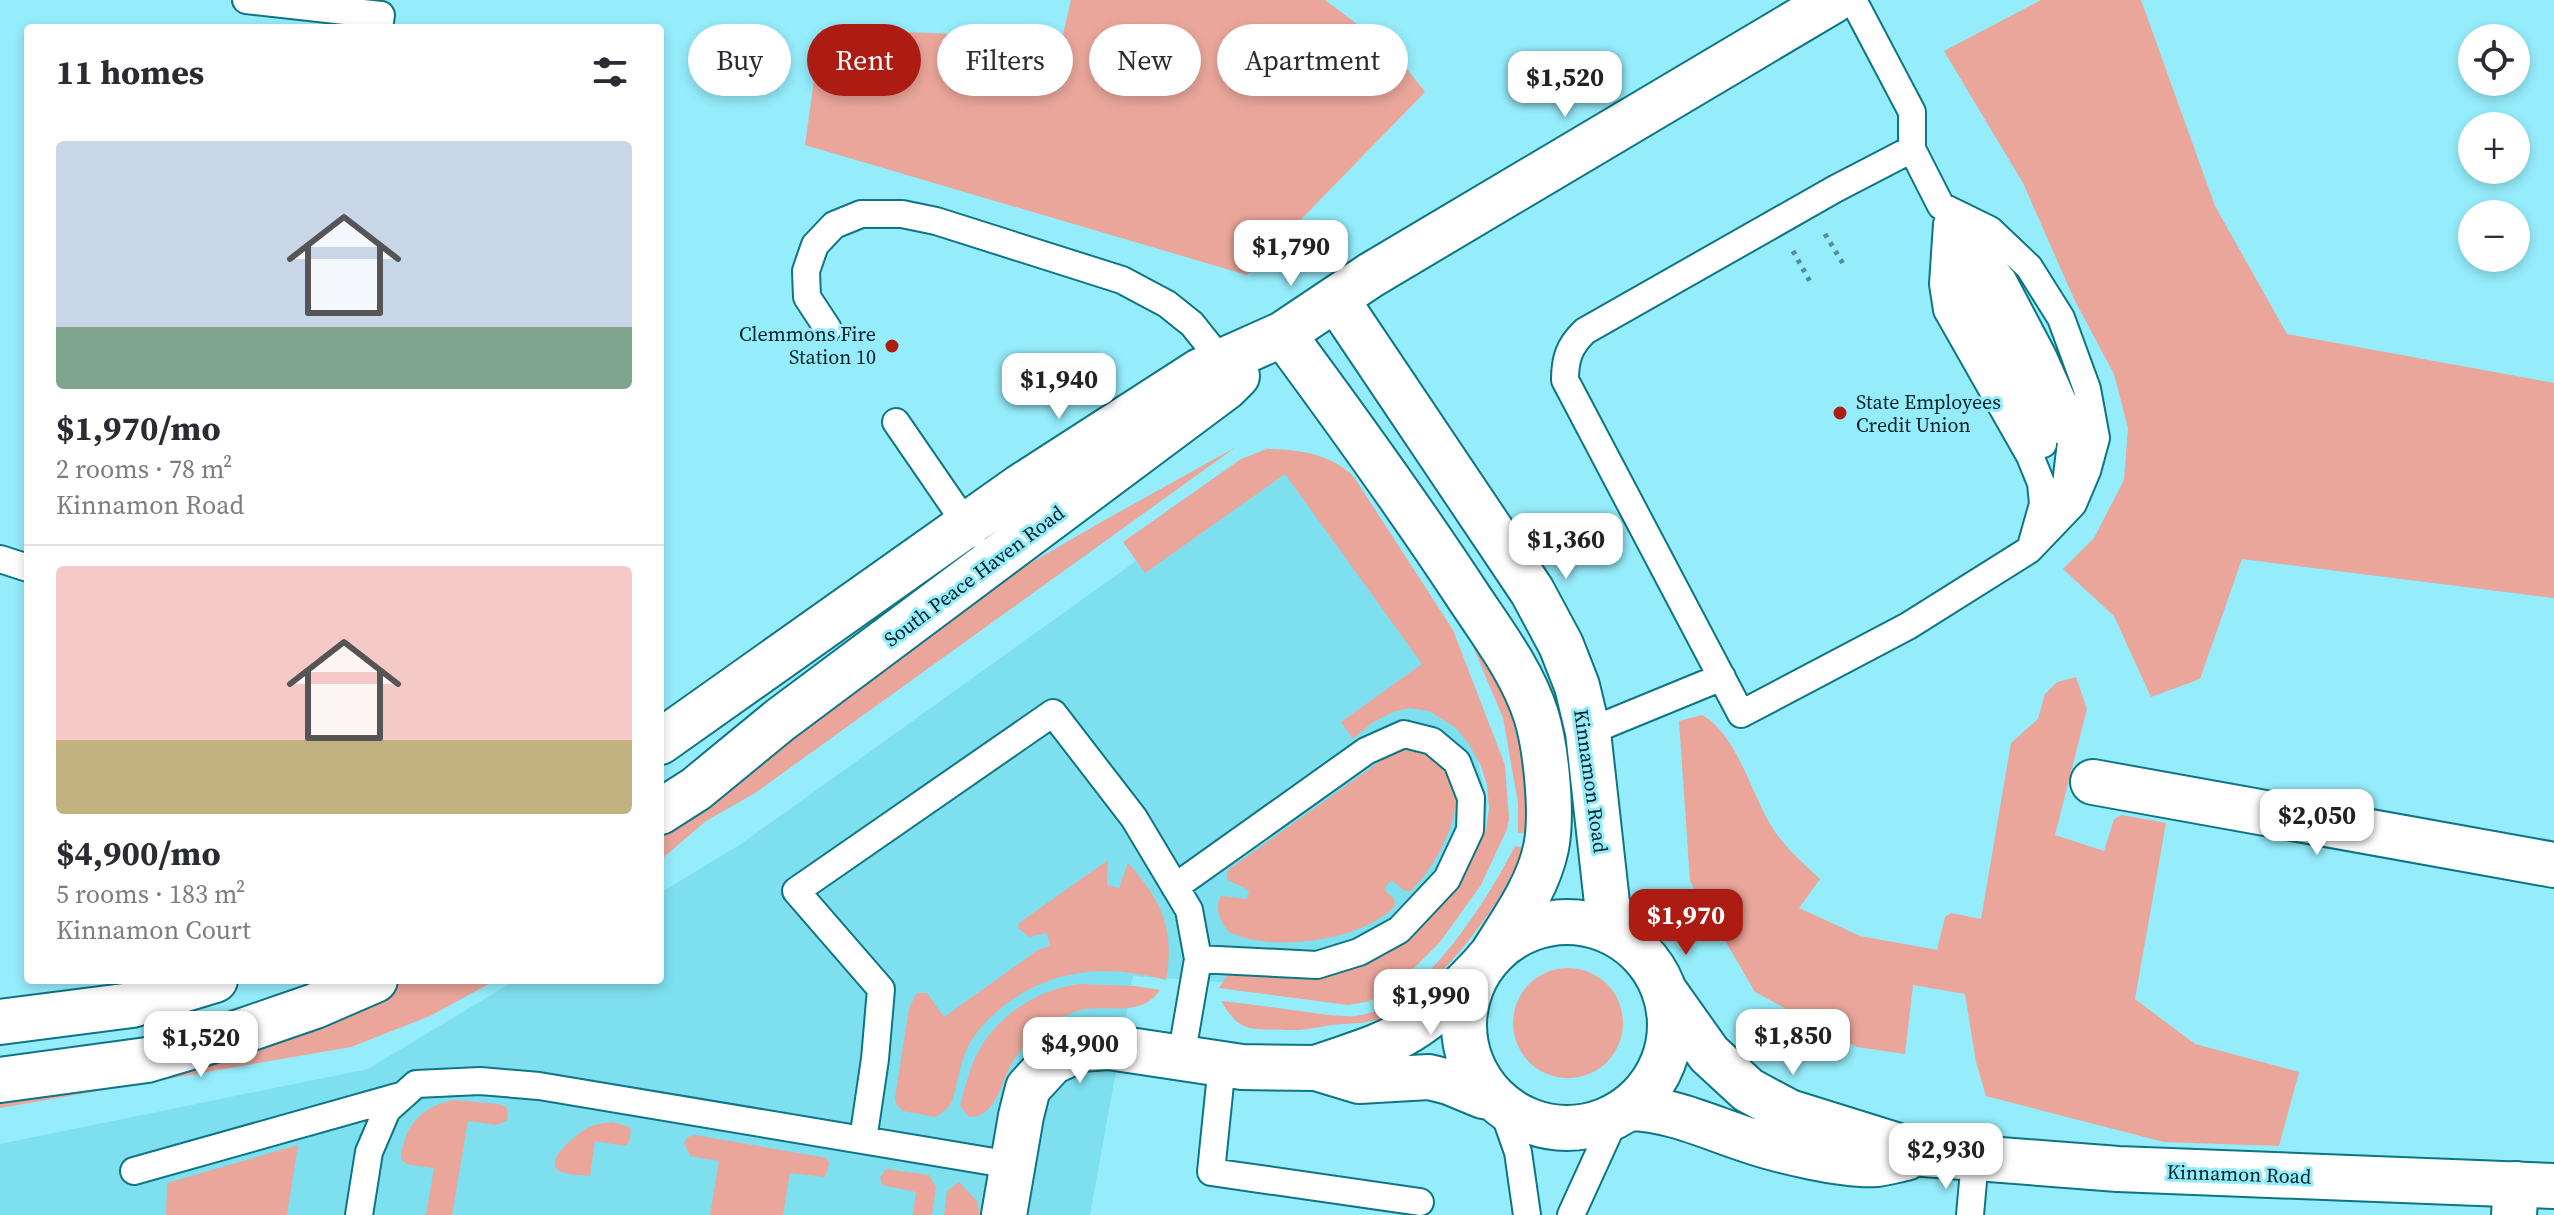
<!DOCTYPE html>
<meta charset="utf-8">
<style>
body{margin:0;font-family:"Source Serif 4",serif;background:#f2f2f3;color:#2b2b33;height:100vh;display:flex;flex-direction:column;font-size:30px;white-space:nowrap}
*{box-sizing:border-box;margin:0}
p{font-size:26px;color:#7c7c81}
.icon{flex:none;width:44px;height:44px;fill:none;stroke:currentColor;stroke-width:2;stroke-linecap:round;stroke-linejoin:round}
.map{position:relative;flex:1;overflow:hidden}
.drawer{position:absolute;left:24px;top:24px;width:640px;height:960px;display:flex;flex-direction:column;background:#fff;border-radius:8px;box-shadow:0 4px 12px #0003}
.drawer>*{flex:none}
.banner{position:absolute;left:688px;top:24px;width:760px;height:72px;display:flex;gap:16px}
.controls{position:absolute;left:2458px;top:24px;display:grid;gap:16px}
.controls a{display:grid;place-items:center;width:72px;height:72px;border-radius:50%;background:#fff;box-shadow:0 4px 12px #0003;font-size:40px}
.price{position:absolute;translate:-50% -68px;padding:0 18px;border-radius:16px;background:#fff;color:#222;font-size:26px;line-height:52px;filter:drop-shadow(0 2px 4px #0008)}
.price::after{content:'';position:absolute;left:50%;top:48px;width:24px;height:18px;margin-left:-12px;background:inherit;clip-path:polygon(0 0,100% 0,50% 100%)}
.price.on{background:#ac1c12;color:#fff}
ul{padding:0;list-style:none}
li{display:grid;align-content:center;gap:16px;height:424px;padding:0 32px}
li+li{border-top:2px solid #e1e1e2}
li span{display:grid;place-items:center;height:248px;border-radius:8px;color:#555}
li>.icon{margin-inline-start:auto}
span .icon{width:144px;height:144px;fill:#fffc;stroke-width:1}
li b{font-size:34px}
h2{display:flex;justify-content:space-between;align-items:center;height:96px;padding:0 32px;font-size:34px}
.chip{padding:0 28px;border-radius:36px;background:#fff;box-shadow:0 4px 12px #0003;font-size:28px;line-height:72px}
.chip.on{background:#ac1c12;color:#fff}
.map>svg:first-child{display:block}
.built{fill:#7edfef}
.green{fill:#eaa69b}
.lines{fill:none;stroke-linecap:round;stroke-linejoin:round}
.lane-casing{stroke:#0e7583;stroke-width:30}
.street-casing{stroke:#0e7583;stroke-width:48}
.secondary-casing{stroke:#0e7583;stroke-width:48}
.path{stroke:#528e97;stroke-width:5;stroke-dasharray:4 6;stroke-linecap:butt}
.lane{stroke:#fff;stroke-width:26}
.street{stroke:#fff;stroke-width:44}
.secondary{stroke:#fff;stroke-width:44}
.poi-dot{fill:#ac1c12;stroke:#95ecfb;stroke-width:3}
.labels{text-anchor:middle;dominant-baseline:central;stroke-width:6;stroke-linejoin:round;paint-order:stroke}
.poi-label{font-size:20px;fill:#042125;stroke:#95ecfb;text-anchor:end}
.street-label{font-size:20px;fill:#042125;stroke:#95ecfb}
</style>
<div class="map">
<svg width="2554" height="1215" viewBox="0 0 2554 1215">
<rect width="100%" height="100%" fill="#95ecfb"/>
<!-- built -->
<path class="built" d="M1313,466L1454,663L1487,800L1485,852L1383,983L1264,985L1133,976L1090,1215H0V1144L368,1069L516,980H660V893L741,844L1267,467Z"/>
<!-- green -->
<path class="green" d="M1071,0H1325L1392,50L1425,92L1247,275L805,145L821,29L1062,38Z
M2041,0H2141L2215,206L2287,334L2554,383V598L2242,559L2200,679L2151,697L2114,616L2063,569L2094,538L2124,480L2128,428L2114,374L2075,301L2023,183L1944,51Z
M1236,447L755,793L706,821L665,856L660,863V826L991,586L1103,521Z
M1267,449C1297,449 1332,454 1354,477L1453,630L1505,765L1509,819L1507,829L1481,885L1440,942L1405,977L1383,995L1366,1002L1348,1005L1219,988L1229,973L1309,971L1459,881L1478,846L1486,830L1489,808L1487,785L1481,766L1469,744L1456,728L1429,711L1410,708L1393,712L1373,722L1353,739L1341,722L1422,664L1285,474L1145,573L1123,542L1241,459Z
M1464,625L1502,680L1525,767L1529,833H1518V803L1503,718Z
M2076,677L2087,709L2055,835L2104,851L2114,819L2122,815L2166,823L2135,999L2195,1044L2299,1072L2279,1146L2164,1142L1986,1096L1976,1062L1965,994L1913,985L1905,1054L1857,1047L1755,992L1690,881L1679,721L1702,715C1737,734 1752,796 1773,829C1786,848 1803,863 1820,879L1799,908L1860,936L1937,950L1945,917L1951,913L1981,919L2011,743L2038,719L2045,694L2057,682Z
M1418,747C1428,755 1446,764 1451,776C1468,811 1435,867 1411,891H1405L1391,880L1384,890L1394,898L1395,906C1362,941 1271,953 1229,932C1220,921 1214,909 1221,896L1247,899L1249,890L1227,880L1228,870L1389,755L1404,748Z
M1515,846L1525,848C1514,870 1503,893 1489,913C1468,944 1419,1003 1385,1017C1371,1023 1358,1023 1343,1024C1324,1025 1307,1031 1288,1030C1252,1028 1241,1035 1221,1001C1250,1004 1278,1008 1307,1012C1323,1014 1339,1017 1356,1016C1420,1009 1488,899 1515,846Z
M1108,860L1107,885L1119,888L1128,863C1162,901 1175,929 1166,980C1106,964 1050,968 1001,1008C986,1021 974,1033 966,1051C958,1068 957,1092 950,1105C947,1109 940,1114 936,1117L903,1111L896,1104L895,1098L909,1008L917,993H927L944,1017L1038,950L1050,946L1047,933L1029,937L1018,928L1019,923Z
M1513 1023a55 55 0 1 1 110 0a55 55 0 1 1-110 0Z
M404,980H496L430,1016L351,1047L0,1108V1092L394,986Z
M1080,984L1135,986L1160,990C1142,1016 1113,1006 1086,1009C1071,1011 1053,1021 1041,1030C1030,1039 1019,1050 1012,1063C1001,1082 996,1118 969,1117L960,1106C965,1088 969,1069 978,1052C998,1015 1038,989 1080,984Z
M454,1100L499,1104L507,1108L508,1120L497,1125L468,1121L452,1215H426L434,1168L409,1165L401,1160C403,1126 422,1106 454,1100Z
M612,1122L629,1127L631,1131L629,1143L624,1146L595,1141L590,1176C581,1175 565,1175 558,1170C544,1160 578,1133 587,1128C595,1124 603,1123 612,1122Z
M695,1135L827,1158L829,1164L825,1177L790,1173L783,1215H710L719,1161L690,1156L684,1143L688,1137Z
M298,1145L287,1215H166L167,1183Z
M886,1169L929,1175L936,1187L932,1215H913L916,1192L882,1185L880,1178Z
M959,1182L977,1201L980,1215H944L947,1191Z"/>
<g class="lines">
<!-- lane casing -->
<g class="lane-casing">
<path id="lane" d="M246,0L381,15L379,28
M1853,0L1912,112V149L1835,189L1585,331C1569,346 1565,359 1565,380L1741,714L1908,626L2029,550L2073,504L2087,471L2096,438L2087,389L2061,318L2029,267L1990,230L1941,206L1912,149
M1953,218L2003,280L2043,356L2067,410L2072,434L2064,501
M1947,224L1943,284L1947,310L2030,456L2041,483L2043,504L2032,543
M1955,234L1982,294L2025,366L2056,430
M1955,269C1957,304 1990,345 2007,376C2020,398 2031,421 2043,444
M828,329L807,297L806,271L815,245L834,225L861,214H902L936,221L1122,280L1167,304L1192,324L1228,369
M896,422L973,534
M0,559L28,568
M1588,732L1722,677
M1175,887L1366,751L1404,734L1432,741L1457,762L1471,798L1470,830L1447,879L1399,930L1359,952L1317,965L1198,959
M1222,1064L1211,1172L1420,1202
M1501,1104L1518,1152L1527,1215
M863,1140L875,1059L881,989L796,891L1053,713L1134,818L1189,910L1198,959L1181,1058
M134,1171L404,1095
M359,1215L369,1152L387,1110L416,1084L480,1081L539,1086L1012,1165
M1571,1215L1617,1114
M1970,1215L1975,1159"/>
</g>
<!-- street casing -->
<g class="street-casing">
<path id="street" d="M2093,782L2554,865
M1316,1068C1346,1057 1381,1048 1408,1031C1437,1014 1460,989 1483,965
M1004,1215L1021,1116L1028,1088L1052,1062L1080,1049L1109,1047L1242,1067L1316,1068L1359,1081L1429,1077L1449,1082L1483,1096L1493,1097
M2514,1215L2516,1184"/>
</g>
<!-- secondary casing -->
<g class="secondary-casing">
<path id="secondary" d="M1336,299L1532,591L1561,645L1577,686L1588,732L1607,903L1613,921L1628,942
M1283,334C1346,419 1408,505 1466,593C1491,631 1522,671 1536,715C1546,747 1553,814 1546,848C1538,887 1512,922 1491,956
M660,742L1020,487L1200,371L1283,334L1371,275L1834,0
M660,812L696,789L780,720L1226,387L1237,376
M1464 1025a103 103 0 1 1 206 0a103 103 0 1 1-206 0Z
M1665,992L1709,1054L1748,1090L1789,1112L1924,1154L2118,1169L2554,1186
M0,1022L132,1005L215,980
M0,1080L147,1060L228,1036L315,1006L375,980
M1629,1108C1672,1109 1708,1127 1748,1140C1780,1151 1844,1166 1876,1164C1886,1163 1896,1160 1906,1158"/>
</g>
<!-- path -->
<path class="path" d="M1825,234L1845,267
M1793,251L1812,285"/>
<!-- lane -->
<use href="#lane" class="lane"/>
<!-- street -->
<use href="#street" class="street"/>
<!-- secondary -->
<use href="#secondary" class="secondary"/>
</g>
<!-- markers -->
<g class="poi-dot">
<circle cx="892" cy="346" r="8"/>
<circle cx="1840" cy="413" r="8"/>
</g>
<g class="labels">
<!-- poi labels -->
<g class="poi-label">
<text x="876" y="334">Clemmons Fire<tspan x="876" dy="23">Station 10</tspan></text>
<text x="1856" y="402" text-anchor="start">State Employees<tspan x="1856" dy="23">Credit Union</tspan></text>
</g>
<!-- street labels -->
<g class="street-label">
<text transform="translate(974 576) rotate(-37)">South Peace Haven Road</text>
<text transform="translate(1591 781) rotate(82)">Kinnamon Road</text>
<text transform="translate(2239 1174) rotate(2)">Kinnamon Road</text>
</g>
</g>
</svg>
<div class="controls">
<a><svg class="icon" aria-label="locate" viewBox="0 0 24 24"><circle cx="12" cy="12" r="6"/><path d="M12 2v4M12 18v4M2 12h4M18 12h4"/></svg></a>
<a>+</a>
<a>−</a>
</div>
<b class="price" style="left:1565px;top:119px">$1,520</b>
<b class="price" style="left:1291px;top:288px">$1,790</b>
<b class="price" style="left:1059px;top:421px">$1,940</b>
<b class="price" style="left:1566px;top:581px">$1,360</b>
<b class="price" style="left:2317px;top:857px">$2,050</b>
<b class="price on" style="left:1686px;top:957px">$1,970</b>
<b class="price" style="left:1431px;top:1037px">$1,990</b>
<b class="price" style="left:1793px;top:1077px">$1,850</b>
<b class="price" style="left:201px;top:1079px">$1,520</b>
<b class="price" style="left:1080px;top:1085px">$4,900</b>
<b class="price" style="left:1946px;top:1191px">$2,930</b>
<div class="banner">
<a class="chip">Buy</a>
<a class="chip on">Rent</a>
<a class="chip">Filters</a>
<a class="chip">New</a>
<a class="chip">Apartment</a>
</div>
<section class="drawer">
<h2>11 homes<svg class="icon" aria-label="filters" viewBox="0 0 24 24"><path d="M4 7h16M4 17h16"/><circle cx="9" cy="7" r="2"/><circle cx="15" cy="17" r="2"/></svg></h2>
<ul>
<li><span style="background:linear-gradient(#c9d6e8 75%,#7fa58c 0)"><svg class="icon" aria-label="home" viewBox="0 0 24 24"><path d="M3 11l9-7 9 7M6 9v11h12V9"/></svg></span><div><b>$1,970/mo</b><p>2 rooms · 78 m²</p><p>Kinnamon Road</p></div></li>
<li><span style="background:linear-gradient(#f6c9c9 70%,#c2b280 0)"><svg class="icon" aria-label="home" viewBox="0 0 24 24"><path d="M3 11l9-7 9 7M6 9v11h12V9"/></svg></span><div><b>$4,900/mo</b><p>5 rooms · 183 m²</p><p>Kinnamon Court</p></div></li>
</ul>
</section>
</div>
